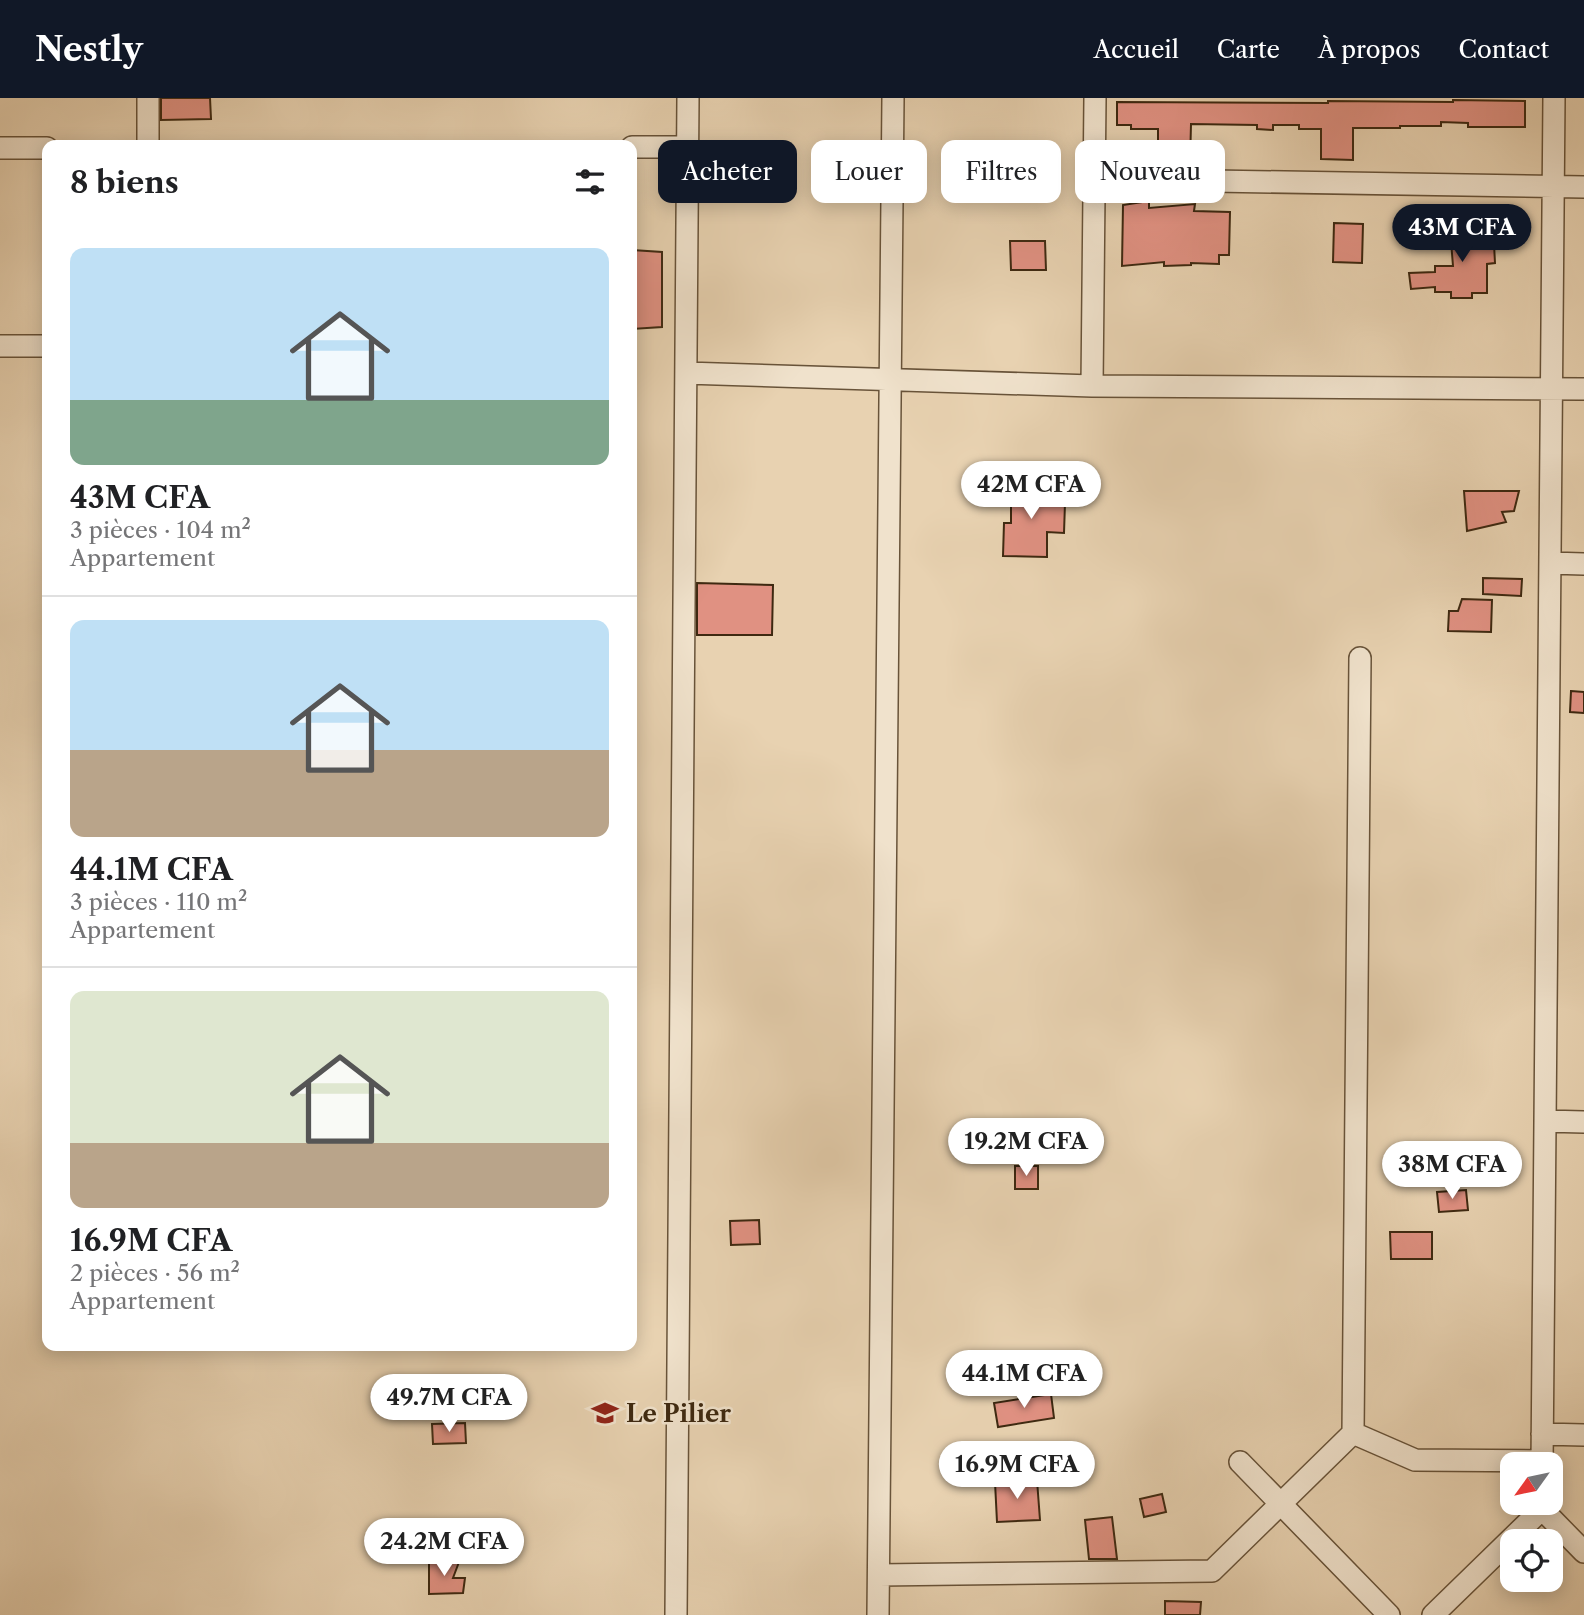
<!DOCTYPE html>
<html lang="fr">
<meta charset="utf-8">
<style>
body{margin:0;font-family:"Libre Caslon Text",serif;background:#f6f6f6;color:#202124;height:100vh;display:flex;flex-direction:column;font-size:26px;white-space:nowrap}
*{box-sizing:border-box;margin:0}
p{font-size:23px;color:#757577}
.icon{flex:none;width:38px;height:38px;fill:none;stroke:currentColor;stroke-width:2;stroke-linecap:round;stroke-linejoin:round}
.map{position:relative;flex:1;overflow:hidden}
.sheet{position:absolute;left:42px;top:42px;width:595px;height:1211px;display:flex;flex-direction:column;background:#fff;border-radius:14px;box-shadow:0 4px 18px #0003}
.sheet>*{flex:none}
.guide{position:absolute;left:658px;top:42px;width:665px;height:63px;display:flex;gap:14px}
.needle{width:46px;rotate:237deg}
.tools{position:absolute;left:1500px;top:1354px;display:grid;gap:14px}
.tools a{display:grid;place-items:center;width:63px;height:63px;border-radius:14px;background:#fff;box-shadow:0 4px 18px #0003;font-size:35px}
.price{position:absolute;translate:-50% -60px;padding:0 16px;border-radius:24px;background:#fff;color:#222;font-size:23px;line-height:46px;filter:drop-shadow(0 2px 4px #0008)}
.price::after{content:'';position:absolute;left:50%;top:42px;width:21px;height:16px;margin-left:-10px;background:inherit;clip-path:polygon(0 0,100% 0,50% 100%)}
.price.on{background:#111827;color:#fff}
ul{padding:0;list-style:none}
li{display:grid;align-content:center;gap:14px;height:371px;padding:0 28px}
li+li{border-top:2px solid #e0e0e0}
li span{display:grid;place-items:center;height:217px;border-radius:14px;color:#555}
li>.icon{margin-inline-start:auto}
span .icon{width:126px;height:126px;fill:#fffc;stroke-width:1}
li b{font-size:30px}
h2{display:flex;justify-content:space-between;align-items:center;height:84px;padding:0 28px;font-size:30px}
.tag{padding:0 24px;border-radius:14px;background:#fff;box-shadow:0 4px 18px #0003;font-size:24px;line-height:63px}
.tag.on{background:#111827;color:#fff}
header{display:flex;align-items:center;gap:42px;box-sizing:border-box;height:98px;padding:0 35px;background:#111827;color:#fff}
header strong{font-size:33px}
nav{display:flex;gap:38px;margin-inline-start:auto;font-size:24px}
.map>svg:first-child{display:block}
.building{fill:#e09182;stroke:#3e2911;stroke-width:2}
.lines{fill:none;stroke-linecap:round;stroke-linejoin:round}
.minor-casing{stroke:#685339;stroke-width:24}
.minor{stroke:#f0e2cc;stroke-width:21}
.labels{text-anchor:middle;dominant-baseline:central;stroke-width:5;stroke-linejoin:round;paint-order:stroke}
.poi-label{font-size:24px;font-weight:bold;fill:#3e2911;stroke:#f0e2cc;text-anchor:start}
</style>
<header>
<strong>Nestly</strong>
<nav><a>Accueil</a><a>Carte</a><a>À propos</a><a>Contact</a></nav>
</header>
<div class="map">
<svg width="1584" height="1517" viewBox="0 0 1584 1517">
<rect width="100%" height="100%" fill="#e8d2b1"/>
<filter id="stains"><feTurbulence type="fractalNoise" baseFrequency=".00286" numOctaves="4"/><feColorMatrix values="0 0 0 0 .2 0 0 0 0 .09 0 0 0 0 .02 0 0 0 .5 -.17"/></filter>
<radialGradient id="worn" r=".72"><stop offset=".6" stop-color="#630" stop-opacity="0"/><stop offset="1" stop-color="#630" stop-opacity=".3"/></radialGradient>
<!-- building -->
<path class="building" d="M161,0H210L211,21L161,22Z
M1453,2L1525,3V29H1468V25L1441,24V28H1400V30H1353V62L1321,61V31H1299V27H1273V32L1257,31V27L1191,26L1190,65L1158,64V31H1131V27H1117V4L1328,5V3L1453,4Z
M1149,103V110L1195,106L1194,113L1230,114L1229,157H1219V166L1191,165V167L1164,168V164L1122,168L1123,107Z
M1334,125L1363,126L1362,165L1333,164Z
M1493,127L1495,165L1487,166V195H1472V200H1451V194H1435V189L1411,191L1409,175L1435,174V168H1453L1450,130Z
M1010,143H1045L1046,172H1011Z
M632,152L662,154V229L632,231Z
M1011,383H1041V404L1065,405L1064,435L1047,434V459L1003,458L1004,425H1011Z
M1464,393H1519L1514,413L1502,414L1506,424L1467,433Z
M1483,480L1522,481L1521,498L1483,496Z
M697,485L773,487L772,537H697Z
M1462,501L1492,502L1491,534L1448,533L1449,513H1458Z
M1571,593L1584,594V615L1570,614Z
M1015,1068H1038V1091H1015Z
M1466,1092L1468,1112L1439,1114L1437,1094Z
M759,1122L760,1146L731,1147L730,1123Z
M1390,1134H1432V1161H1391Z
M1051,1296L1054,1320L998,1329L994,1305Z
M465,1325L466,1345L433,1346L432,1326Z
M1037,1382L1040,1422L997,1424L995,1384Z
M1162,1396L1166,1414L1144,1419L1140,1401Z
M1112,1419L1117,1461H1089L1085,1422Z
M429,1462L459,1464L453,1480H465L463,1495L429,1496Z
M1165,1503L1201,1504L1200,1517H1165Z"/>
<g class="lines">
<!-- minor casing -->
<g class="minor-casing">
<path id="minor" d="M148,47V0
M632,49H688
M0,50H47
M1094,81L1584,89
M0,248H47
M686,275L1092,288L1584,291
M1092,288L1095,0
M1550,465L1584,466
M1545,1023L1584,1024
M1353,1335L1415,1362L1542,1363
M1542,1336L1584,1337
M1240,1364L1389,1517
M1542,1367L1554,0
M1542,1405V1411L1584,1454
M879,1477L1212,1473L1353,1335L1360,560
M676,1517L688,0
M878,1517L893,0
M1433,1517L1542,1411"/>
</g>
<!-- minor -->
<use href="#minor" class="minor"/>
</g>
<!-- icons -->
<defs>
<g id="school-bare" transform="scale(2.1)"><path d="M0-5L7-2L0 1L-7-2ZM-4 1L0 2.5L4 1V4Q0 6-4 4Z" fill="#8f2418" stroke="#f0e2cc" stroke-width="2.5" paint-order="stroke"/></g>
</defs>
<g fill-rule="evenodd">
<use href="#school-bare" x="605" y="1315"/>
</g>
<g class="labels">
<!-- poi labels -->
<g class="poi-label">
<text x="626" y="1315">Le Pilier</text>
</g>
</g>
<rect width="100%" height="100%" filter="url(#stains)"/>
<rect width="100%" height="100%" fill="url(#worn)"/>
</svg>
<div class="tools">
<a><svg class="needle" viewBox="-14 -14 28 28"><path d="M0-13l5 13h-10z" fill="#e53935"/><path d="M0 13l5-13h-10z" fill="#757577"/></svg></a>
<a><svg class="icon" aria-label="locate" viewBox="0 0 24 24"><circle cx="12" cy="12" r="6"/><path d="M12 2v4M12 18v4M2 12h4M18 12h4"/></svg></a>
</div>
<b class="price on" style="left:1462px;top:166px">43M CFA</b>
<b class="price" style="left:1031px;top:423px">42M CFA</b>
<b class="price" style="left:1026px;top:1080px">19.2M CFA</b>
<b class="price" style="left:1452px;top:1103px">38M CFA</b>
<b class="price" style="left:1024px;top:1312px">44.1M CFA</b>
<b class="price" style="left:449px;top:1336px">49.7M CFA</b>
<b class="price" style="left:1017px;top:1403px">16.9M CFA</b>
<b class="price" style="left:444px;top:1480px">24.2M CFA</b>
<div class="guide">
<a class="tag on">Acheter</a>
<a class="tag">Louer</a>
<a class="tag">Filtres</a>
<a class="tag">Nouveau</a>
</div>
<section class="sheet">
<h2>8 biens<svg class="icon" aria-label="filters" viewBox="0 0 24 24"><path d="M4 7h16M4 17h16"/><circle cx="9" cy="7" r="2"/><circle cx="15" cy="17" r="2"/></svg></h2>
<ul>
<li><span style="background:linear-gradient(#bfe0f5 70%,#7fa58c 0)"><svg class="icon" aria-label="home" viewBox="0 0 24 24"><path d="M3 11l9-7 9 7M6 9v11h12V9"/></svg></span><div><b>43M CFA</b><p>3 pièces · 104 m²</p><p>Appartement</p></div></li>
<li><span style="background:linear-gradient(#bfe0f5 60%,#b9a48a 0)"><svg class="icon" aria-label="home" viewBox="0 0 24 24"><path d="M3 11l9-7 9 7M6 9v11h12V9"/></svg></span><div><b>44.1M CFA</b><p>3 pièces · 110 m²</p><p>Appartement</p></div></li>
<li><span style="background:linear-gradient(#dfe7d0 70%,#b9a48a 0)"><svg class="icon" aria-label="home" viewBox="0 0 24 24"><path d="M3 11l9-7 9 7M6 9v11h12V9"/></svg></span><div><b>16.9M CFA</b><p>2 pièces · 56 m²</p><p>Appartement</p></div></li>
</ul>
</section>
</div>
